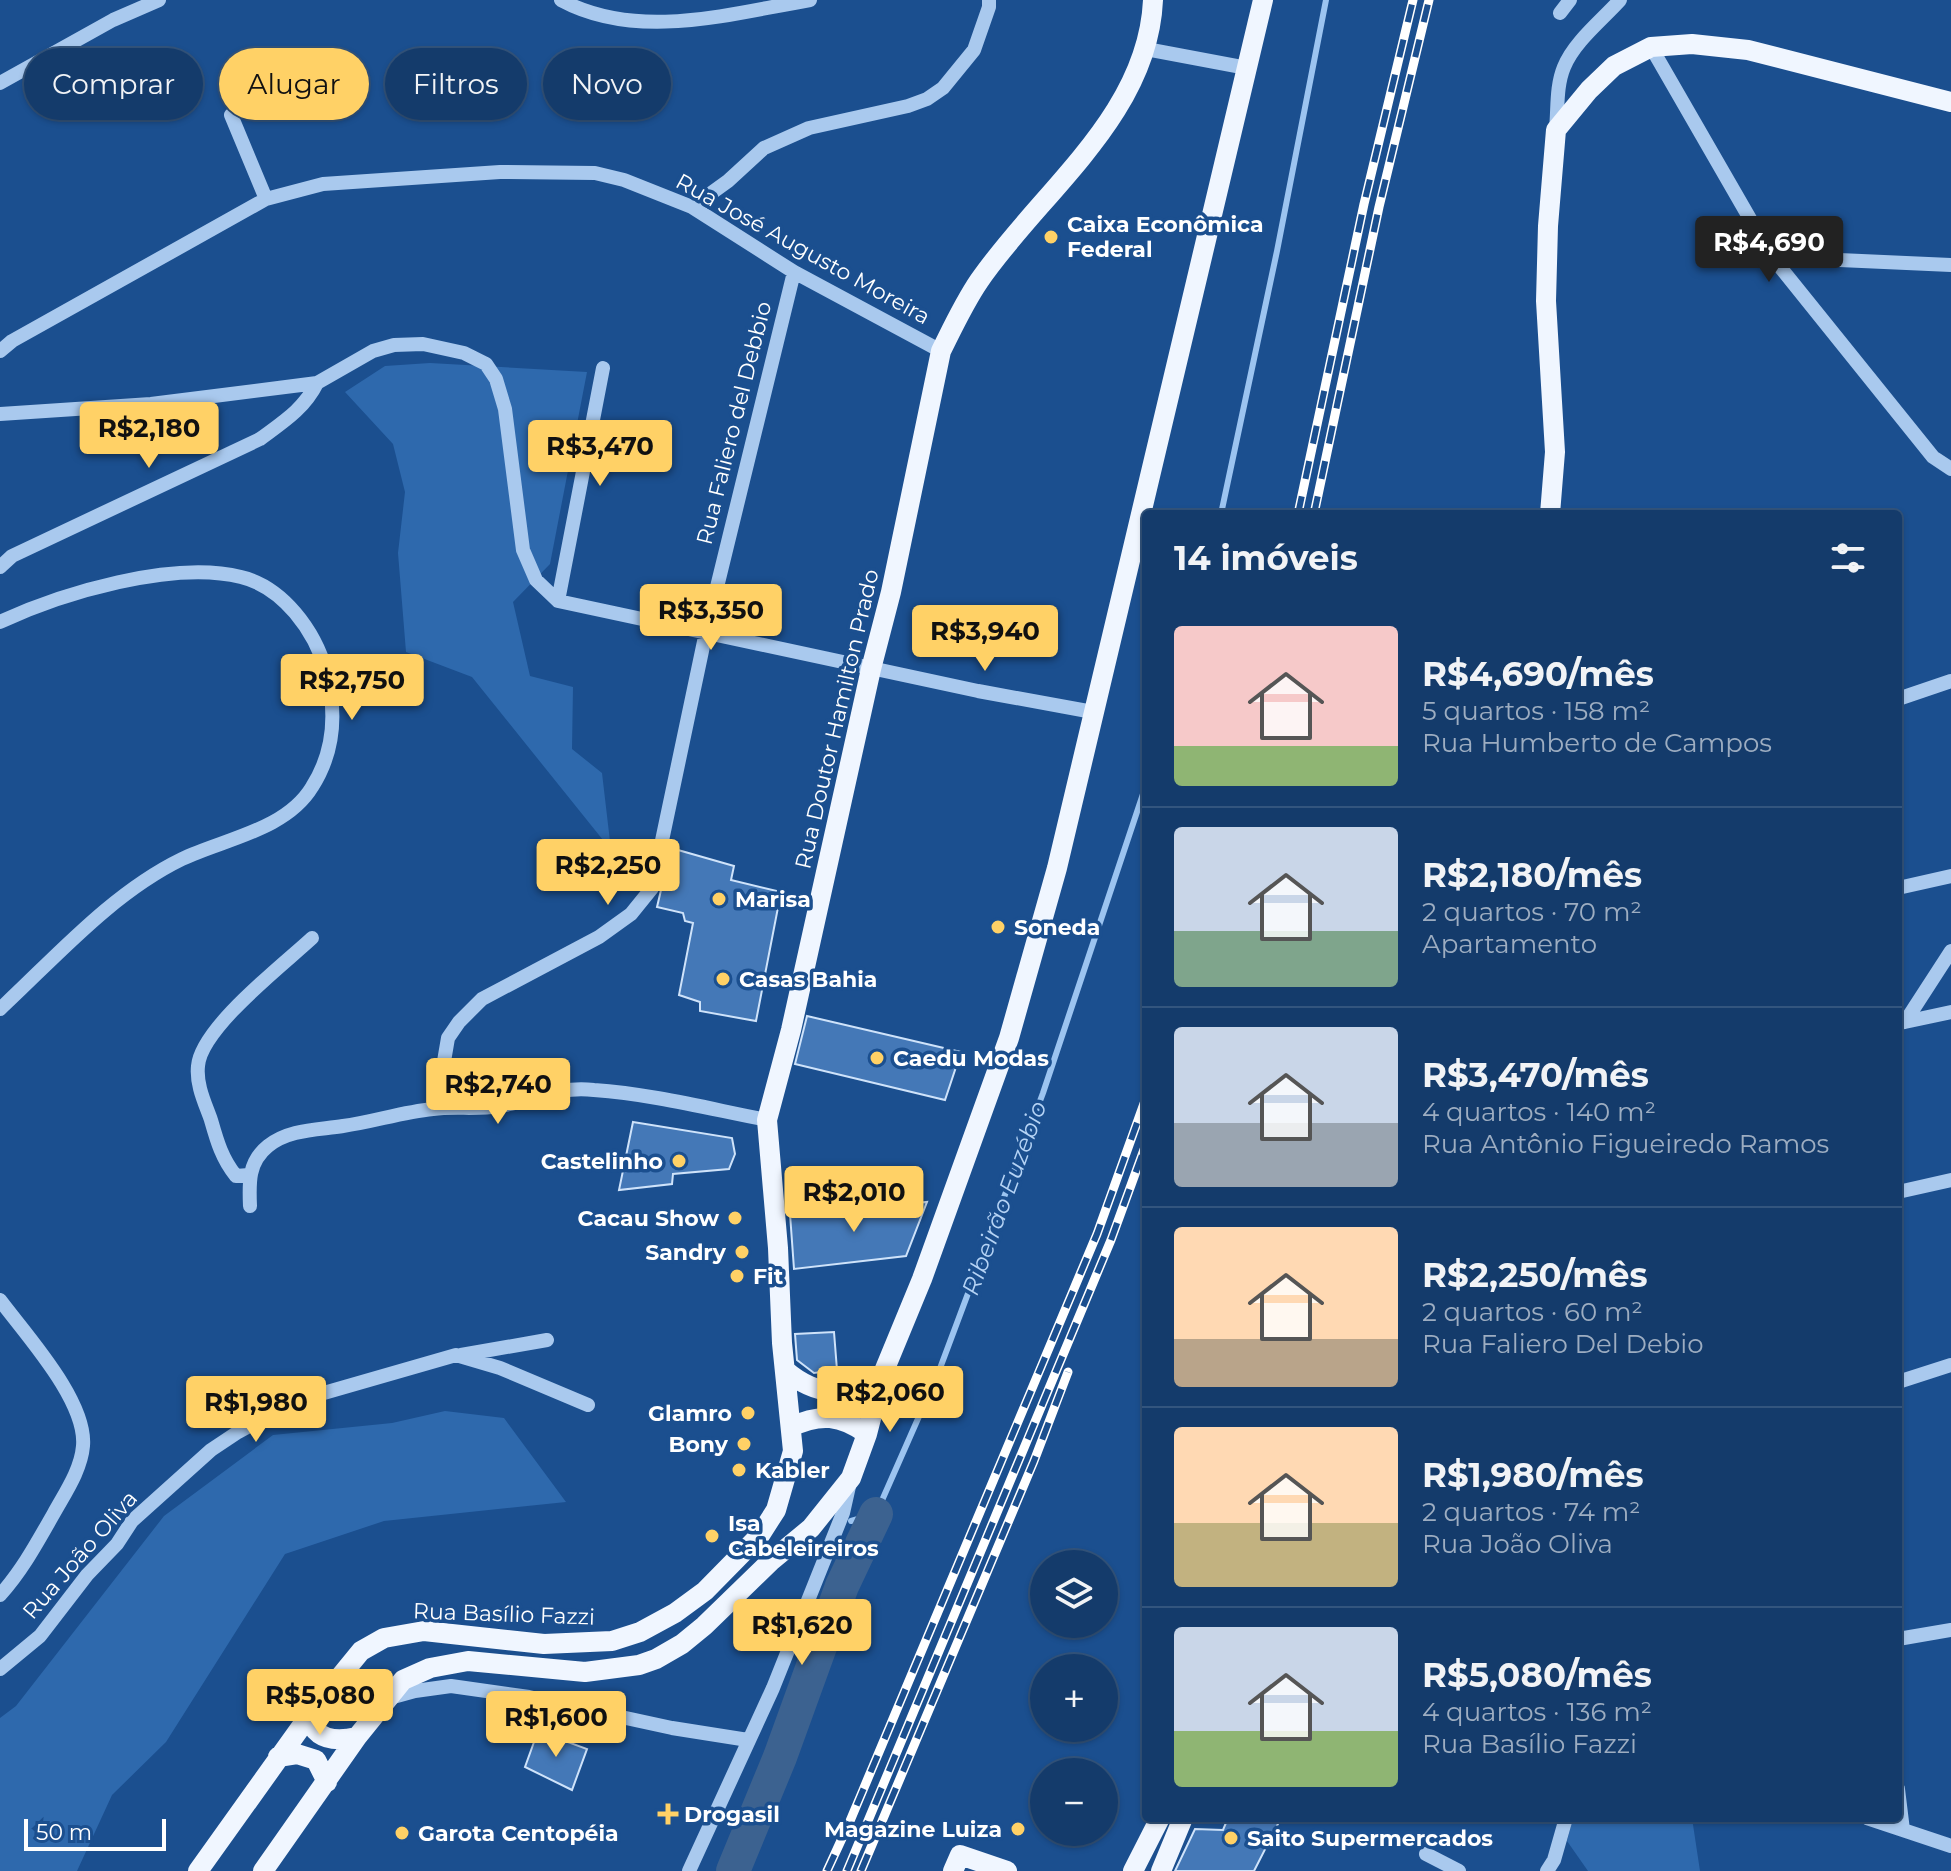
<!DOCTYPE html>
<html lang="pt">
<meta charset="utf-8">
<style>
body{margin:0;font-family:Montserrat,sans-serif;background:#1d4271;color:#f1f3f6;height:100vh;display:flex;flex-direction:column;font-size:30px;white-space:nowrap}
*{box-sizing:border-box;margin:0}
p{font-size:26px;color:#9dadc1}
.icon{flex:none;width:44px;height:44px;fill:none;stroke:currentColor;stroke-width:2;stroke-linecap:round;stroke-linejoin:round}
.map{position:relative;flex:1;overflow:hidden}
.panel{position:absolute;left:1142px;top:510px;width:760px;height:1312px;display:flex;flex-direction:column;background:#143b6b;border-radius:8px;box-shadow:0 2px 6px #0004,0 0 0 2px #33557e}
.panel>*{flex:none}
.banner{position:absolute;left:24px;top:48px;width:760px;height:72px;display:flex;gap:16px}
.tools{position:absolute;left:1030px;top:1550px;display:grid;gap:16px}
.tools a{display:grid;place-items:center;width:88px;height:88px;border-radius:50%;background:#143b6b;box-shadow:0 2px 6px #0004,0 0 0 2px #33557e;font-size:40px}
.scale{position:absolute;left:24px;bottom:20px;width:142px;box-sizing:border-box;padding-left:8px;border:4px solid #fff;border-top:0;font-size:22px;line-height:28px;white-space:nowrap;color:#fff;-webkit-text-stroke:6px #1b4f8f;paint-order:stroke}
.price{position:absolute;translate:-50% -68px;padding:0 18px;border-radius:8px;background:#ffd166;color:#111;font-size:26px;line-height:52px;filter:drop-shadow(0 2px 4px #0008)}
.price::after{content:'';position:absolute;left:50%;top:48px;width:24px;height:18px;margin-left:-12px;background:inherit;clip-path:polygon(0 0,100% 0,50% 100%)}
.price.active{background:#222;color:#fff}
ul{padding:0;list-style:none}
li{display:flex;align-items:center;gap:24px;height:200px;padding:0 32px}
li+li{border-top:2px solid #33557e}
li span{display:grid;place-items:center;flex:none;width:224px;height:160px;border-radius:8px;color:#555}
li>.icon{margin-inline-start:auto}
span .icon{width:96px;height:96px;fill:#fffc;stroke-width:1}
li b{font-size:34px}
h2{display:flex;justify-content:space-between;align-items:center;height:96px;padding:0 32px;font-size:34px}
.pill{padding:0 28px;border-radius:36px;background:#143b6b;box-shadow:0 2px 6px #0004,0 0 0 2px #33557e;font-size:28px;line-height:72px}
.pill.active{background:#ffd166;color:#111}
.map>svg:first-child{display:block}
.green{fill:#2e69ad}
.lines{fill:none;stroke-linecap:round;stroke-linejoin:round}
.stream{stroke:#9cc4f0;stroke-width:6}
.river{stroke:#3c6290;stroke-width:34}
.building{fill:#4478b7;stroke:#cfe3fa;stroke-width:2}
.minor{stroke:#a9c9ee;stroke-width:14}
.major{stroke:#f0f6ff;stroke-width:20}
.rail-casing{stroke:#fff;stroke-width:9}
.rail{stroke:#1b4f8f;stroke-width:6;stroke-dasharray:18;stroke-linecap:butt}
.poi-dot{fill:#ffd166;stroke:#1b4f8f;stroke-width:3}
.labels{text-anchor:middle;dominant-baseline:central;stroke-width:7;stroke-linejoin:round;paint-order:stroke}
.poi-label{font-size:22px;font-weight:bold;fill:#fff;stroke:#1b4f8f;text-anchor:start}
.street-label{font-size:22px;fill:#fff;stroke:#1b4f8f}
.water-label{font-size:24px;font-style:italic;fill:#b5d3f5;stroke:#1b4f8f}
</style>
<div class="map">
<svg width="1951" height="1871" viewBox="0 0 1951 1871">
<rect width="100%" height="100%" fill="#1b4f8f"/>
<!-- green -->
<path class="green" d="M430,363L587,372L550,564L513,602L530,676L573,687L572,749L602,773L611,850L472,677L406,652L398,553L405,492L393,444L345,392L385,366Z
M445,1411L504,1418L566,1502L384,1521L285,1554L166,1742L112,1795L77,1871H0V1718L16,1706L164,1516L273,1435L392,1423Z
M1573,1818H1692L1700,1871H1588L1567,1841Z"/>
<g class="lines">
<!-- stream -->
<path class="stream" d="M1221,514L1277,251L1326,0
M851,1521L876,1514L939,1371L1043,1093L1146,785"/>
<!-- river -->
<path class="river" d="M733,1871L780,1757L842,1586L876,1514"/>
</g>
<!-- building -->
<path class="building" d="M671,848L734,866L731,880L781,892L756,1021L700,1011V1002L679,995L693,923L685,921L683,913L657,907Z
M807,1016L961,1052L945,1100L795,1064Z
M633,1122L732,1138L735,1154L729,1169L673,1174L672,1184L619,1190Z
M927,1202L906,1256L794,1269L790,1214Z
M834,1332L837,1370L814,1373L797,1360L795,1334Z
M538,1731L587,1749L572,1790L525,1767Z
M1228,1818H1281L1254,1871H1175L1195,1829L1223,1830Z"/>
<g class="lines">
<!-- minor -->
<path class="minor" d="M561,0C637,41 729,14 810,0
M1560,13L1570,0
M1651,47L1772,257L1933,457L1951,469
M1146,49L1247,68
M0,83L113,20L159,0
M231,115L266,199
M1556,129C1558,109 1556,86 1564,67C1574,42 1602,20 1620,0
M692,207L728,181L764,148L809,128L908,106L927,99L943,88L974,50L989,7V0
M1772,257L1951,265
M0,351L12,341L266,199L323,184L500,172L595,173L624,180L692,207L794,272L941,351
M0,414L151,404L317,383L373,351L394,345L423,344L464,353L486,364L496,379L505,409L523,550L536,580L558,601
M0,567L12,556L260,439C283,422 304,409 317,383
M558,601L978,691L1093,712
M558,601L603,368
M0,622C62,593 173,560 241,577C283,587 315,631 326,671C337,712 335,751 312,787C286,830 224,839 182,859C112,893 56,957 0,1009
M1898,699L1951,681
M1898,888L1951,876
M1905,1022L1951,951
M1900,1023L1951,1012
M436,1108L448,1038L459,1022L482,999L599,937L631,914L652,888L706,632L794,272
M249,1175L236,1176C222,1159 217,1141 211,1120C205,1103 196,1085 198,1066C201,1028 283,965 312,938
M1898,1192L1951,1180
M250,1206C249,1183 248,1162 268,1146C289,1129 318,1130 343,1126C373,1122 402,1112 433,1109C455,1106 477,1110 499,1106C535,1101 554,1086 594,1090C652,1094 710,1109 767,1120
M0,1300C26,1335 87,1401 83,1446C81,1470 65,1493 54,1513C38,1541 22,1571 0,1595
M461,1355L547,1340
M1898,1382L1951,1365
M1898,1639L1951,1630
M0,1669L40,1636L87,1575L117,1544L132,1521L211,1450L238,1432L296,1401L456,1355L500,1368L588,1405
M386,1699L415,1691L451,1686L529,1697L672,1728L748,1740
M1898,1789L1903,1830
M1867,1818L1951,1846
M1426,1854L1459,1871
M689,1871L773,1688L843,1513L850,1482
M1547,1871L1554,1860L1566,1818"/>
<!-- major -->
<path class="major" d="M1550,514L1555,452L1546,301L1548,226L1556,130L1589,90L1614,66L1651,47L1692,44L1748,50L1951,102
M785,1370C815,1396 849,1399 882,1376
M791,1427C820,1413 841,1415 867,1434
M308,1716C315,1740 335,1742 357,1737
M278,1757L297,1754L316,1760L327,1782
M198,1871L316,1706L361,1651L384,1638L424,1631L544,1644L612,1641L640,1632L675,1613L705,1591L760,1535L776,1510L793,1451L782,1343L778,1248L767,1120L791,1030L871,669L891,592L941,351C953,327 964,303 979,281C1040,192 1148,116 1153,0
M263,1871L357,1737L403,1680L430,1668L468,1661L585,1672L639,1665L656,1659L682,1644L704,1626L771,1561L811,1528L851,1478L867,1434L882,1376L922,1279L1009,1038L1057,868L1263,0
M953,1871L960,1855L1007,1871
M1133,1871L1160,1818
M1161,1871L1183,1818"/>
<!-- rail casing -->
<g class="rail-casing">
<path id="rail" d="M1298,514L1364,204L1413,0
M1314,514L1379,207L1429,0
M827,1871L850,1821L1097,1234L1146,1098
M847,1871L1111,1240L1146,1144
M861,1871L1034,1461L1068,1372"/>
</g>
<!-- rail -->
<use href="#rail" class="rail"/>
</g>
<!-- markers -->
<g class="poi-dot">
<circle cx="1051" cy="237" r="8"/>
<circle cx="719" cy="899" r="8"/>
<circle cx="998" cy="927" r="8"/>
<circle cx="723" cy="979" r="8"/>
<circle cx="877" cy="1058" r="8"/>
<circle cx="679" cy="1161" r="8"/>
<circle cx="735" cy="1218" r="8"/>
<circle cx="742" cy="1252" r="8"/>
<circle cx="737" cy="1276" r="8"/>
<circle cx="748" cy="1413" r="8"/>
<circle cx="744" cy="1444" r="8"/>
<circle cx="739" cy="1470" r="8"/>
<circle cx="712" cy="1536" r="8"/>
<path d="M664 1802h8v8h8v8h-8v8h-8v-8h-8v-8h8z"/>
<circle cx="1018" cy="1829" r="8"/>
<circle cx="402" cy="1833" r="8"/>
<circle cx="1231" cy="1838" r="8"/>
</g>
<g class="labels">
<!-- poi labels -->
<g class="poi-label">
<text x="1067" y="224">Caixa Econômica<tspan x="1067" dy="25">Federal</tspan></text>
<text x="735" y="899">Marisa</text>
<text x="1014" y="927">Soneda</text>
<text x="739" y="979">Casas Bahia</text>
<text x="893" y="1058">Caedu Modas</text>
<text x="663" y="1161" text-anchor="end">Castelinho</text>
<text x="719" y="1218" text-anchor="end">Cacau Show</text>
<text x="726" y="1252" text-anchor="end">Sandry</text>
<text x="753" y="1276">Fit</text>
<text x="732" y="1413" text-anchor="end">Glamro</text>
<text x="728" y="1444" text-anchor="end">Bony</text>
<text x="755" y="1470">Kabler</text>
<text x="728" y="1523">Isa<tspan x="728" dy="25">Cabeleireiros</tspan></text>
<text x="684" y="1814">Drogasil</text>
<text x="1002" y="1829" text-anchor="end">Magazine Luiza</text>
<text x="418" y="1833">Garota Centopéia</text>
<text x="1247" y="1838">Saito Supermercados</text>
</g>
<!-- street labels -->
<g class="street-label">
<text transform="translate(803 249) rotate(29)">Rua José Augusto Moreira</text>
<text transform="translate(734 423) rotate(-76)">Rua Faliero del Debbio</text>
<text transform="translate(837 719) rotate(-77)">Rua Doutor Hamilton Prado</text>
<text transform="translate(80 1555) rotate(-49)">Rua João Oliva</text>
<text transform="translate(504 1614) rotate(2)">Rua Basílio Fazzi</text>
</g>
<!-- water labels -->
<g class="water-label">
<text transform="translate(1004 1198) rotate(-70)">Ribeirão Euzébio</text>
</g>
</g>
</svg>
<div class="tools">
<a><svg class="icon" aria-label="layers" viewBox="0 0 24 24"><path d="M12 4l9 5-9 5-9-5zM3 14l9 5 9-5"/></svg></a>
<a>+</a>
<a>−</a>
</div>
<div class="scale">50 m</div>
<b class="price active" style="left:1769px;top:284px">R$4,690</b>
<b class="price" style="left:149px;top:470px">R$2,180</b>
<b class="price" style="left:600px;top:488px">R$3,470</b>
<b class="price" style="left:711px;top:652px">R$3,350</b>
<b class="price" style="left:985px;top:673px">R$3,940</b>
<b class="price" style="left:352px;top:722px">R$2,750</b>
<b class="price" style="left:608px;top:907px">R$2,250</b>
<b class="price" style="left:498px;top:1126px">R$2,740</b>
<b class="price" style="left:854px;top:1234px">R$2,010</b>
<b class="price" style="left:890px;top:1434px">R$2,060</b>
<b class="price" style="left:256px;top:1444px">R$1,980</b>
<b class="price" style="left:802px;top:1667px">R$1,620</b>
<b class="price" style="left:320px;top:1737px">R$5,080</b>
<b class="price" style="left:556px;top:1759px">R$1,600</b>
<div class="banner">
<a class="pill">Comprar</a>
<a class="pill active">Alugar</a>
<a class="pill">Filtros</a>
<a class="pill">Novo</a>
</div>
<section class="panel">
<h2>14 imóveis<svg class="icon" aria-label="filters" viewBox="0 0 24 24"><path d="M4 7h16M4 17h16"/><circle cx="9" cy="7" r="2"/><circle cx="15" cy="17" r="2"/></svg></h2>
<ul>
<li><span style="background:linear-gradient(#f6c9c9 75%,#8fb573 0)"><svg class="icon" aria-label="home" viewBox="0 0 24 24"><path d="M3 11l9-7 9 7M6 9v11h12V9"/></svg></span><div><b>R$4,690/mês</b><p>5 quartos · 158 m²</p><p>Rua Humberto de Campos</p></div></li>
<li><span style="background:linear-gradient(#c9d6e8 65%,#7fa58c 0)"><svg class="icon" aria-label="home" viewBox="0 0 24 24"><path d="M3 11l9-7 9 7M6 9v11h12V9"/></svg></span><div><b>R$2,180/mês</b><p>2 quartos · 70 m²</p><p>Apartamento</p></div></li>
<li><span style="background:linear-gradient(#c9d6e8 60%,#9aa5b1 0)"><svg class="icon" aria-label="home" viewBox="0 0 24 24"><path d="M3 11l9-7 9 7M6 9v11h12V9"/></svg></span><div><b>R$3,470/mês</b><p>4 quartos · 140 m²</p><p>Rua Antônio Figueiredo Ramos</p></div></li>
<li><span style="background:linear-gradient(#ffd9b3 70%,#b9a48a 0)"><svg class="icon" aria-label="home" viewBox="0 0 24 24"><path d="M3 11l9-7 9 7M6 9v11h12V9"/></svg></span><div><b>R$2,250/mês</b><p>2 quartos · 60 m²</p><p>Rua Faliero Del Debio</p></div></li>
<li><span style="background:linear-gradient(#ffd9b3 60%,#c2b280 0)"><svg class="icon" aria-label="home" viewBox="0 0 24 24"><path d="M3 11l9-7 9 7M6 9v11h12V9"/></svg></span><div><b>R$1,980/mês</b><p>2 quartos · 74 m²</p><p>Rua João Oliva</p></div></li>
<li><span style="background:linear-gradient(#c9d6e8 65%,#8fb573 0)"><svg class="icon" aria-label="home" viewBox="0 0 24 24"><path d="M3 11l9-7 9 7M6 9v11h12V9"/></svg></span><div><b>R$5,080/mês</b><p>4 quartos · 136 m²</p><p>Rua Basílio Fazzi</p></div></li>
</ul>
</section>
</div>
